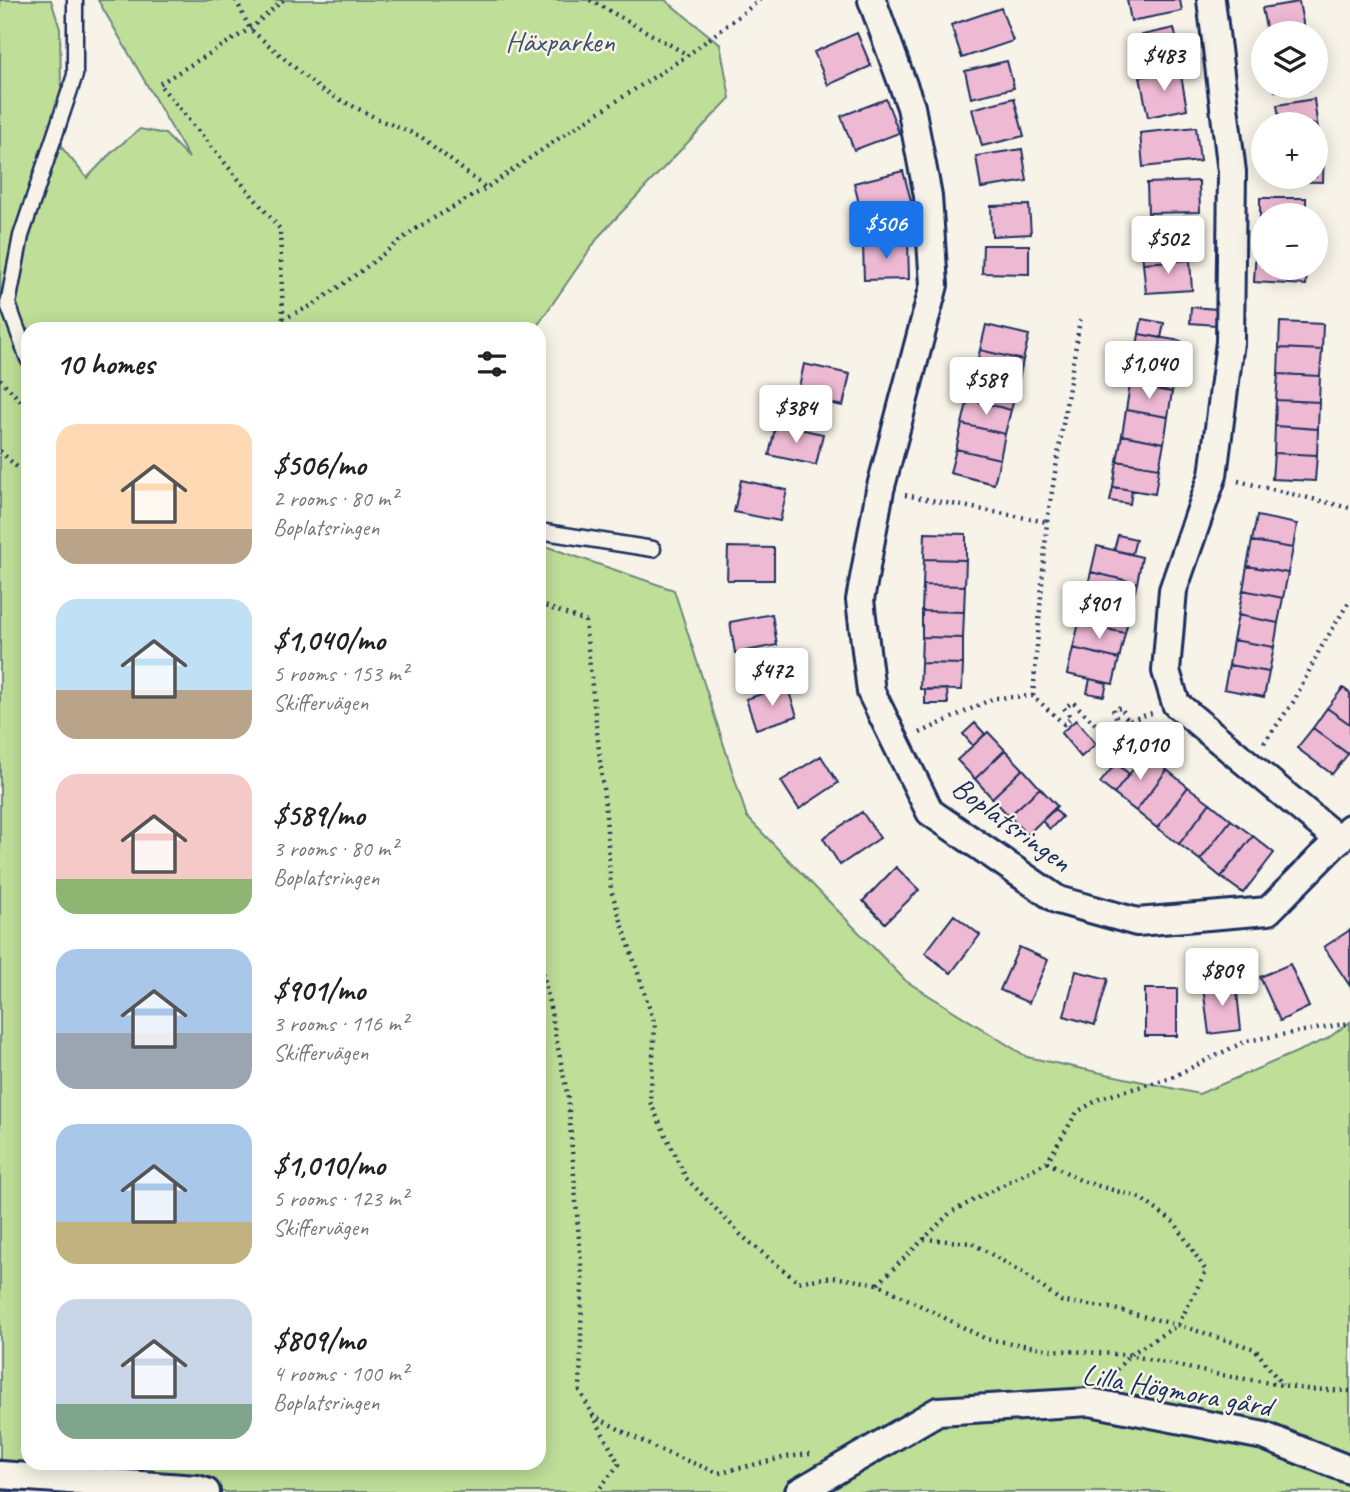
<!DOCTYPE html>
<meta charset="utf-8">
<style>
body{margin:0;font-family:Caveat,sans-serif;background:#f2f2f2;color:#222;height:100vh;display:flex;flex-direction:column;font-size:26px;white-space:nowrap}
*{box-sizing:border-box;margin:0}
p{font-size:23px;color:#767676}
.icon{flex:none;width:38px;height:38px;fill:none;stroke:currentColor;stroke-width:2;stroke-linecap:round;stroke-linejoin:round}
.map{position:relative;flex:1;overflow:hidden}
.side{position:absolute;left:21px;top:322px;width:525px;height:1148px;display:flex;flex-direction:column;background:#fff;border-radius:21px;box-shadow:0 4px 18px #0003}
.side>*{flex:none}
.buttons{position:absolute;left:1251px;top:21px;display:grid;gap:14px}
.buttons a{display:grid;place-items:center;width:77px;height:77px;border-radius:50%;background:#fff;box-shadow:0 4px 18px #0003;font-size:35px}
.price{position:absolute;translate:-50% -60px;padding:0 16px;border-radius:7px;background:#fff;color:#222;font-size:23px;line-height:46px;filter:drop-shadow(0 2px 4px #0008)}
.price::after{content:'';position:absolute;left:50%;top:42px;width:21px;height:16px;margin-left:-10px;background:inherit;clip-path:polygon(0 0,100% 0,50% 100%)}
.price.on{background:#1a73e8;color:#fff}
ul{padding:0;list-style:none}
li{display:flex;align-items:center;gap:21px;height:175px;padding:0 35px}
li span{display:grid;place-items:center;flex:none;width:196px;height:140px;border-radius:21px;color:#555}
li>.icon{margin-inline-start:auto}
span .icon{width:84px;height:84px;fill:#fffc;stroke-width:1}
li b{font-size:30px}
h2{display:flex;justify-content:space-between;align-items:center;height:84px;padding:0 35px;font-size:30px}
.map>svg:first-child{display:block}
.green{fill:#bfdf98;stroke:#6d877b;stroke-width:2}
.building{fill:#eeb9d3;stroke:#1b2f5e;stroke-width:2}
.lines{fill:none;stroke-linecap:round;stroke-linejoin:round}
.service-casing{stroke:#1b2f5e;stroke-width:19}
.minor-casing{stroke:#1b2f5e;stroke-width:32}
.path{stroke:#1b2f5e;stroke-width:4.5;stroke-dasharray:2 5;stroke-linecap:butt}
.service{stroke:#f7f3e8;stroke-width:14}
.minor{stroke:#f7f3e8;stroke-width:26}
.labels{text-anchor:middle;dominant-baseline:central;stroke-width:5;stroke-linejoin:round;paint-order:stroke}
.park-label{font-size:30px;fill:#3c526a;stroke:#f7f3e8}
.street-label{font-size:30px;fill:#1b2f5e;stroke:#f7f3e8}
</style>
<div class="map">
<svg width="1350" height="1492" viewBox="0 0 1350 1492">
<rect width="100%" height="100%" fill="#f7f3e8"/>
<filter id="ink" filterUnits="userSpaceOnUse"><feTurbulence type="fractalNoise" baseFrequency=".0143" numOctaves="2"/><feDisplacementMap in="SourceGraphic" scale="14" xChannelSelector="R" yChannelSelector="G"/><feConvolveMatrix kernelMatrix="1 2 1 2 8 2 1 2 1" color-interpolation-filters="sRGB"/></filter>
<g filter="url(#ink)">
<!-- green -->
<path class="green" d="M0,0H51L60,29L62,148L87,178L113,151L140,129L165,134L189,158L98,0H665L720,44L730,98L600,235L535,329H28V1463H539V544L674,590L747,817L906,981L1027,1057L1199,1094L1327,1039L1350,1022V1492H0Z"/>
<!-- building -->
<path class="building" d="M1127,0H1180L1182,11L1131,21Z
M1299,2L1305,33H1267L1262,8Z
M1001,8L1013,41L962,58L951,25Z
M1174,28L1181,60L1145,69L1138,36Z
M857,33L871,66L828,85L814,52Z
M1007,61L1014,88L971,98L965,71Z
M1180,70L1187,109L1148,117L1140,77Z
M1275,86H1308L1309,90L1275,91Z
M1014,98L1024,136L982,146L972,109Z
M886,99L899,133L854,150L841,116Z
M1314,99L1318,129H1316V124H1280L1277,105Z
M1196,127L1200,161L1143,167L1140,133Z
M1316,147L1324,148L1323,182L1273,181V177H1316Z
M1022,149L1027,181L981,188L976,156Z
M903,171L913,208L863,220L854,183Z
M1199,181L1200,212L1148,213L1147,183Z
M1260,198H1306V215H1264V233H1260Z
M1029,205L1031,234L992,236L991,206Z
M1188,231L1190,260L1143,263L1141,234Z
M908,242L909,279L864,280L863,243Z
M983,245H1029V274L982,273Z
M1256,247H1264V268H1307L1306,285L1254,282Z
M1190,260L1192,290L1146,293L1143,263Z
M1191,307L1217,309L1216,325L1190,323Z
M1142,319L1164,323L1161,338L1139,334Z
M1280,322L1323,324L1322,350L1279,348Z
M986,325L1029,335L1023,360L980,350Z
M1139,334L1181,341L1177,366L1135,359Z
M1279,348L1322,350L1320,376L1278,374Z
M980,350L1023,360L1018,385L974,374Z
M1135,359L1177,366L1172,392L1130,385Z
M804,364L850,374L843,406L797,396Z
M974,374L1018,385L1011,410L968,399Z
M1278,374L1320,376L1319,402L1276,400Z
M1130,385L1172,392L1168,417L1126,410Z
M968,399L1011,410L1005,434L962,424Z
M1276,400L1319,402L1318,429L1275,426Z
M1126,410L1168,417L1164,443L1122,435Z
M776,424L823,434L816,465L769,455Z
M962,424L1005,434L1000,459L956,449Z
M1275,426L1318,429L1317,455L1274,453Z
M1122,435L1164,443L1159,468L1117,461Z
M956,449L1000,459L994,484L950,473Z
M1274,453L1317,455L1315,481L1272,479Z
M1117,461L1159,468L1155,494L1113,487Z
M741,480L787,490L780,521L734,512Z
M1113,487L1132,490L1130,504L1110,501Z
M1257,516L1297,524L1293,548L1252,541Z
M925,533L966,534V560L924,559Z
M1118,535L1136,539L1132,554L1114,550Z
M1252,541L1293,548L1288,573L1247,566Z
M1097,546L1142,557L1137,583L1091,572Z
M728,547L774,548V580H727Z
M924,559L966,560L965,586L923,585Z
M1247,566L1288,573L1283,598L1243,590Z
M1091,572L1137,583L1131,608L1085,597Z
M923,585L965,586L964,612L922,611Z
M1243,590L1283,598L1278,623L1238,615Z
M1085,597L1131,608L1125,633L1079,623Z
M922,611L964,612L963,638L922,637Z
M772,614L777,645L735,653L730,622Z
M1238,615L1278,623L1274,647L1233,640Z
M1079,623L1125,633L1119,659L1073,648Z
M922,637L963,638V664L921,663Z
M1233,640L1274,647L1269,672L1229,665Z
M1073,648L1119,659L1113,684L1067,674Z
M921,663L963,664L962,690L920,689Z
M1229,665L1269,672L1264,697L1224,689Z
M1090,679L1107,683L1104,696L1087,693Z
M787,686L797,716L756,729L746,699Z
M1343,688L1350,693V724L1327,708Z
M947,689L948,704H925V690Z
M1327,708L1350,724V751L1348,754L1313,728Z
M1076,720L1096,744L1081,757L1061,733Z
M975,723L985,734L973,746L963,734Z
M1313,728L1348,754L1332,774L1297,748Z
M988,732L1005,750L975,779L957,760Z
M1005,750L1023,769L992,798L975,779Z
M1145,754L1167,770L1136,811L1114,794Z
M821,756L838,783L799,809L781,781Z
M1116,763L1129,774L1114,794L1100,783Z
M1023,769L1040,788L1009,816L992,798Z
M1167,770L1188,787L1157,828L1136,811Z
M1188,787L1210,803L1179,844L1157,828Z
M1040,788L1057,806L1027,835L1009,816Z
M1210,803L1231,820L1200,860L1179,844Z
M1055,809L1062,817L1050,829L1042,821Z
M862,812L880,838L840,865L823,838Z
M1231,820L1253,836L1221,877L1200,860Z
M1253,836L1274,853L1243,893L1221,877Z
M896,867L919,890L885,923L863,901Z
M954,915L980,935L951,973L925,953Z
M1350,930V986L1324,947Z
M1019,947L1048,960L1029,1003L1000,990Z
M1290,964L1309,1007L1280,1021L1260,977Z
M1076,971L1108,979L1095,1025L1064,1016Z
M1236,983L1241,1030L1209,1034L1203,987Z
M1145,989H1177V1036H1145Z"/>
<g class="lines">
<!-- service casing -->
<g class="service-casing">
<path id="service" d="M28,359L8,304L21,236L75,75V0
M539,531L653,549"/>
</g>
<!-- minor casing -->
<g class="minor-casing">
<path id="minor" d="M872,0L911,107L928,196L934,285L880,490L860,600L871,692L930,812L1058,900L1137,922L1268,911L1350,828
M1211,0L1232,172L1230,342L1213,475L1173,590L1166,671L1176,704L1339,840
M0,1475L197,1489L206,1492
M799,1492L938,1411L1090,1402L1264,1436L1350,1470"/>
</g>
<!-- path -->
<path class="path" d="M236,0L250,29L321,90L382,121L420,136L486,188
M283,0L250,29L159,84L280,229L283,319
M590,0L688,55
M273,329L283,319L313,305L364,269L415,229L486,188L561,137L688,55L760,0
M0,379L28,409
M0,451L18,468L28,471
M1238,481L1350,508
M905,495L1047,522
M539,604L585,621L606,815L611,890L655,1025L650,1102L686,1178L742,1236L798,1282L833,1277L878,1284L986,1339L1054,1350L1129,1355L1215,1374L1306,1389L1350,1391
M1033,696L1047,522L1080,320
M920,733L994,698L1033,696L1064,724L1071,718L1064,708L1073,702L1106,735L1119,725L1113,709L1121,707L1128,721L1152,713
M1264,743L1294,701L1319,651L1350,600
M539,952L568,1098L582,1278L580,1391L619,1464L597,1492
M1047,1162L1082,1181L1140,1198L1175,1223L1206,1271L1178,1325L1129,1355L1110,1378
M924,1239L972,1243L1023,1273L1061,1301L1110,1308L1178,1325L1255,1349L1282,1385
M878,1284L951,1212L1047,1162L1077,1112L1101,1098L1170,1078L1246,1041L1350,1023
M592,1415L659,1450L719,1473L786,1457L810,1454"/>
<!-- service -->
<use href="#service" class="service"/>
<!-- minor -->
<use href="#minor" class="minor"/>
</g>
</g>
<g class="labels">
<!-- park labels -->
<g class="park-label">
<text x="560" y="41">Häxparken</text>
</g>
<!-- street labels -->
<g class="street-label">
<text transform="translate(1012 824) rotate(36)">Boplatsringen</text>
<text transform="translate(1177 1390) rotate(10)">Lilla Högmora gård</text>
</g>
</g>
</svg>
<div class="buttons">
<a><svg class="icon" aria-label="layers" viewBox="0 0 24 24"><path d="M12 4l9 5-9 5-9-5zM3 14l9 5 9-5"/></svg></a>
<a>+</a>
<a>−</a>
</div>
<b class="price" style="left:1164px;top:93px">$483</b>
<b class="price on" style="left:886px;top:261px">$506</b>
<b class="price" style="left:1168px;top:276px">$502</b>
<b class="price" style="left:1149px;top:401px">$1,040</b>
<b class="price" style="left:986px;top:417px">$589</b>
<b class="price" style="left:796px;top:445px">$384</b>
<b class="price" style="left:1099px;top:641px">$901</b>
<b class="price" style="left:772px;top:708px">$472</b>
<b class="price" style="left:1140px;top:782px">$1,010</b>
<b class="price" style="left:1222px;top:1008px">$809</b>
<section class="side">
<h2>10 homes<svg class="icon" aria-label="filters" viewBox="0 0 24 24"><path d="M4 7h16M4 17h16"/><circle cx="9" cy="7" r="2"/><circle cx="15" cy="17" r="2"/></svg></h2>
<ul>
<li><span style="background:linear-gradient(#ffd9b3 75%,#b9a48a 0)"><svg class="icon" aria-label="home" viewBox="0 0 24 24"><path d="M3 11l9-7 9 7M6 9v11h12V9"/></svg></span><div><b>$506/mo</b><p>2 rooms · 80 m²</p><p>Boplatsringen</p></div></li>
<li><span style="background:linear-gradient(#bfe0f5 65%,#b9a48a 0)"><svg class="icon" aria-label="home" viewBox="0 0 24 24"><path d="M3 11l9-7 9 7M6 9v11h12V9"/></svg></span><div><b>$1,040/mo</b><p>5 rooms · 153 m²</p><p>Skiffervägen</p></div></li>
<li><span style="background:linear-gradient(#f6c9c9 75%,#8fb573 0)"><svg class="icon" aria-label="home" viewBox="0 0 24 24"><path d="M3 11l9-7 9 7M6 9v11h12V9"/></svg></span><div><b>$589/mo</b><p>3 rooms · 80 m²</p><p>Boplatsringen</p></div></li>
<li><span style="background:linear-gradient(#a9c7e8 60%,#9aa5b1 0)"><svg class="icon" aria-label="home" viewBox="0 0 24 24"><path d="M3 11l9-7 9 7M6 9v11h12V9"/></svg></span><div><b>$901/mo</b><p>3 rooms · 116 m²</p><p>Skiffervägen</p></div></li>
<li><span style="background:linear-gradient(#a9c7e8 70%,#c2b280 0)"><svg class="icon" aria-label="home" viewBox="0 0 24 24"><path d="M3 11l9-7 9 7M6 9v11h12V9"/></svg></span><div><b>$1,010/mo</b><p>5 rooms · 123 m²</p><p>Skiffervägen</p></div></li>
<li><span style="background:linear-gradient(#c9d6e8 75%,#7fa58c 0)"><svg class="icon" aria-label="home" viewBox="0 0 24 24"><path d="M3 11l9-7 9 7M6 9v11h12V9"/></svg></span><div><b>$809/mo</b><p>4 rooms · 100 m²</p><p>Boplatsringen</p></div></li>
</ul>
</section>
</div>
